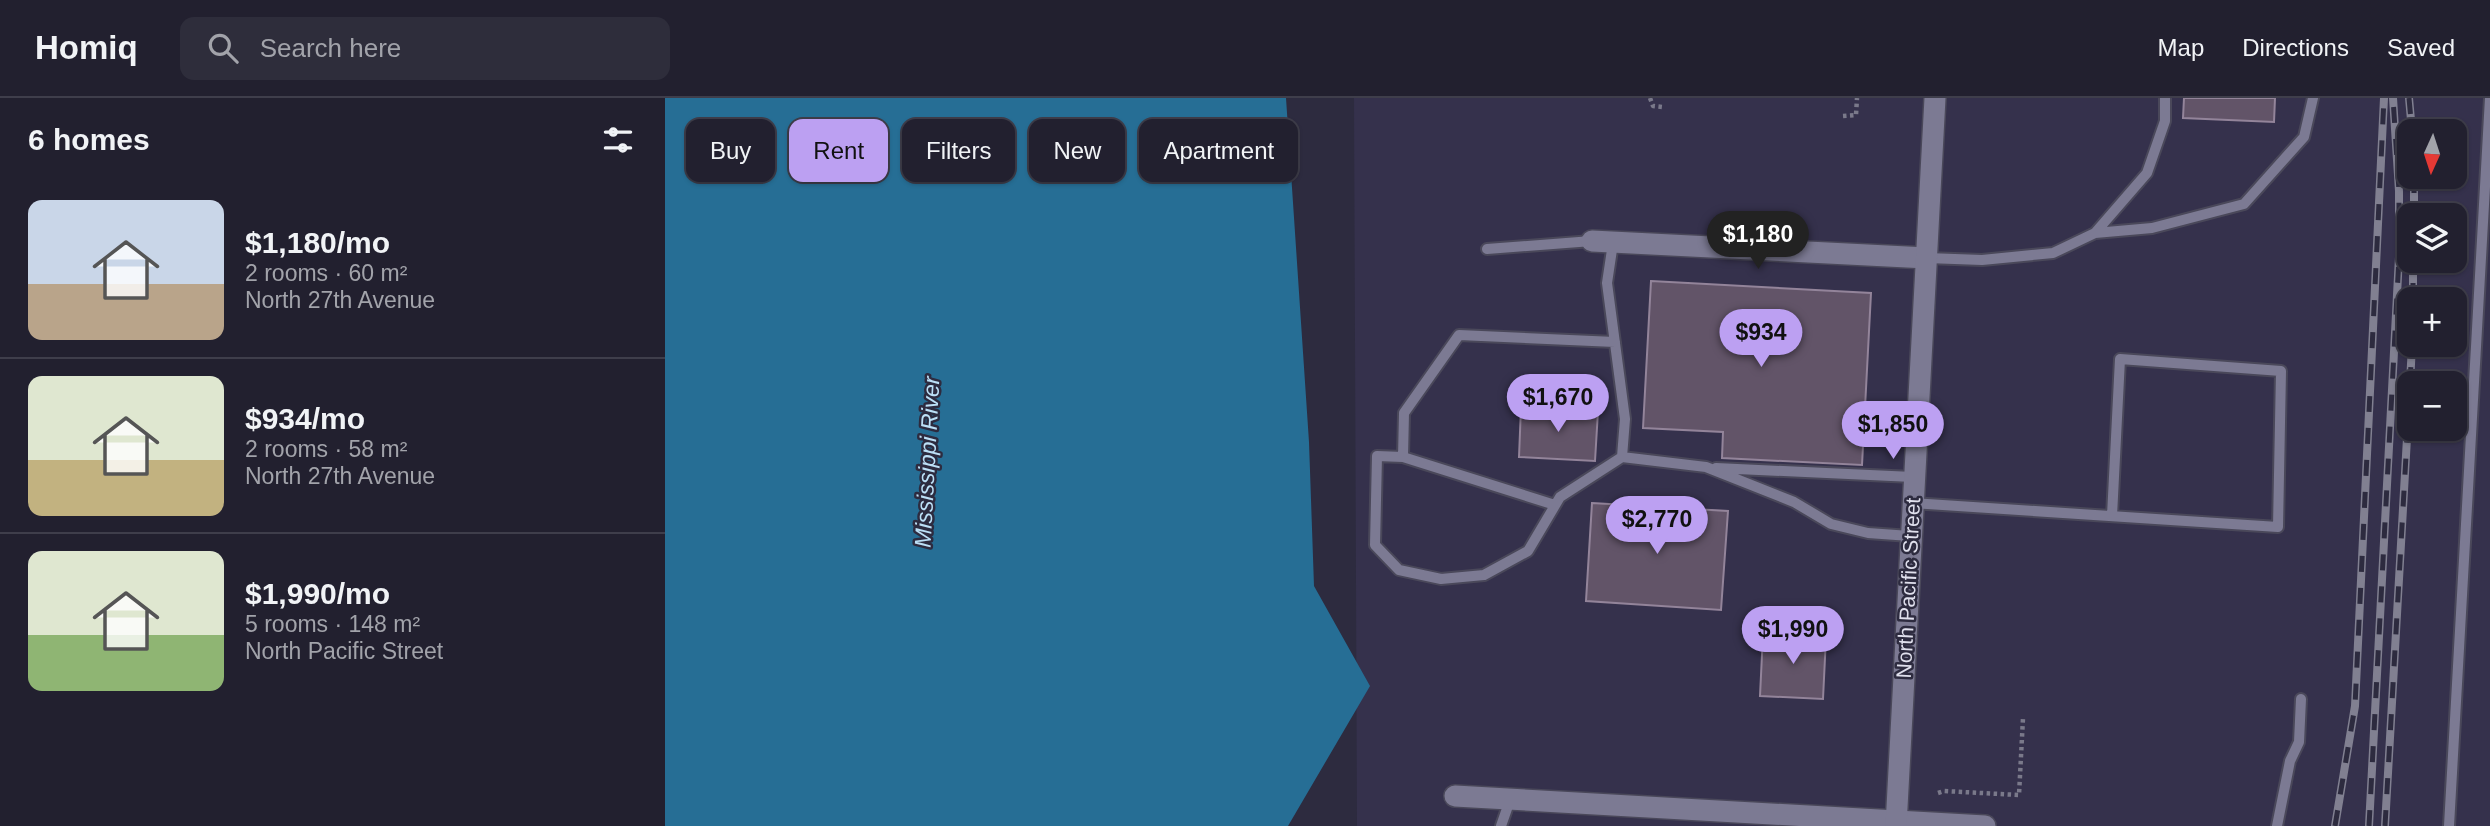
<!DOCTYPE html>
<meta charset="utf-8">
<style>
body{margin:0;font-family:Helvetica,sans-serif;background:#2e2d3b;color:#f1f3f6;height:100vh;display:flex;flex-direction:column;font-size:26px;white-space:nowrap}
*{box-sizing:border-box;margin:0}
p{font-size:23px;color:#a2a3aa}
.icon{flex:none;width:38px;height:38px;fill:none;stroke:currentColor;stroke-width:2;stroke-linecap:round;stroke-linejoin:round}
.map{position:relative;flex:1;overflow:hidden}
.details{display:flex;flex-direction:column;background:#22202f;width:665px}
.details>*{flex:none}
.guide{position:absolute;left:21px;top:21px;width:665px;height:63px;display:flex;gap:14px}
.needle{width:46px;rotate:183deg}
.controls{position:absolute;left:1732px;top:21px;display:grid;gap:14px}
.controls a{display:grid;place-items:center;width:70px;height:70px;border-radius:14px;background:#22202f;box-shadow:0 2px 5px #0004,0 0 0 2px #3f3e4b;font-size:35px}
.price{position:absolute;translate:-50% -60px;padding:0 16px;border-radius:24px;background:#bca0f2;color:#111;font-size:23px;line-height:46px;filter:drop-shadow(0 2px 4px #0008)}
.price::after{content:'';position:absolute;left:50%;top:42px;width:21px;height:16px;margin-left:-10px;background:inherit;clip-path:polygon(0 0,100% 0,50% 100%)}
.price.active{background:#222;color:#fff}
ul{padding:0;list-style:none}
li{display:flex;align-items:center;gap:21px;height:175px;padding:0 28px}
li+li{border-top:2px solid #3f3e4b}
li span{display:grid;place-items:center;flex:none;width:196px;height:140px;border-radius:14px;color:#555}
li>.icon{margin-inline-start:auto}
span .icon{width:84px;height:84px;fill:#fffc;stroke-width:1}
li b{font-size:30px}
h2{display:flex;justify-content:space-between;align-items:center;height:84px;padding:0 28px;font-size:30px}
.pill{padding:0 24px;border-radius:14px;background:#22202f;box-shadow:0 2px 5px #0004,0 0 0 2px #3f3e4b;font-size:24px;line-height:63px}
.pill.active{background:#bca0f2;color:#111}
header{display:flex;align-items:center;gap:42px;box-sizing:border-box;height:98px;padding:0 35px;background:#22202f;border-bottom:2px solid #3f3e4b}
header strong{font-size:33px}
nav{display:flex;gap:38px;margin-inline-start:auto;font-size:24px}
.search{width:490px;height:63px;background:#2e2d3b;display:flex;align-items:center;gap:18px;box-sizing:border-box;padding:0 24px;border-radius:14px;color:#a2a3aa;font-size:26px}
main{display:flex;flex:1;min-height:0}
.map>svg:first-child{display:block}
.built{fill:#35314c;fill-rule:evenodd}
.water{fill:#266e95}
.building{fill:#625468;stroke:#93849a;stroke-width:2}
.lines{fill:none;stroke-linecap:round;stroke-linejoin:round}
.lane-casing{stroke:#4a485a;stroke-width:14}
.street-casing{stroke:#4a485a;stroke-width:24}
.secondary-casing{stroke:#4a485a;stroke-width:24}
.path{stroke:#7a798a;stroke-width:4.5;stroke-dasharray:3.5 3.5;stroke-linecap:butt}
.lane{stroke:#7c7a93;stroke-width:10}
.street{stroke:#7c7a93;stroke-width:21}
.secondary{stroke:#7c7a93;stroke-width:21}
.rail-casing{stroke:#818091;stroke-width:8}
.rail{stroke:#2d2b3f;stroke-width:5;stroke-dasharray:16;stroke-linecap:butt}
.labels{text-anchor:middle;dominant-baseline:central;stroke-width:5;stroke-linejoin:round;paint-order:stroke}
.street-label{font-size:21px;fill:#e0e0ed;stroke:#2d2b3f}
.water-label{font-size:23px;font-style:italic;fill:#bce0f7;stroke:#2d2b3f}
</style>
<header>
<strong>Homiq</strong>
<div class="search"><svg class="icon" aria-label="search" viewBox="0 0 24 24"><circle cx="10" cy="10" r="6"/><path d="M15 15l6 6"/></svg>Search here</div>
<nav><a>Map</a><a>Directions</a><a>Saved</a></nav>
</header>
<main>
<section class="details">
<h2>6 homes<svg class="icon" aria-label="filters" viewBox="0 0 24 24"><path d="M4 7h16M4 17h16"/><circle cx="9" cy="7" r="2"/><circle cx="15" cy="17" r="2"/></svg></h2>
<ul>
<li><span style="background:linear-gradient(#c9d6e8 60%,#b9a48a 0)"><svg class="icon" aria-label="home" viewBox="0 0 24 24"><path d="M3 11l9-7 9 7M6 9v11h12V9"/></svg></span><div><b>$1,180/mo</b><p>2 rooms · 60 m²</p><p>North 27th Avenue</p></div></li>
<li><span style="background:linear-gradient(#dfe7d0 60%,#c2b280 0)"><svg class="icon" aria-label="home" viewBox="0 0 24 24"><path d="M3 11l9-7 9 7M6 9v11h12V9"/></svg></span><div><b>$934/mo</b><p>2 rooms · 58 m²</p><p>North 27th Avenue</p></div></li>
<li><span style="background:linear-gradient(#dfe7d0 60%,#8fb573 0)"><svg class="icon" aria-label="home" viewBox="0 0 24 24"><path d="M3 11l9-7 9 7M6 9v11h12V9"/></svg></span><div><b>$1,990/mo</b><p>5 rooms · 148 m²</p><p>North Pacific Street</p></div></li>
</ul>
</section>
<div class="map">
<svg width="1825" height="728" viewBox="0 0 1825 728">
<rect width="100%" height="100%" fill="#2d2b3f"/>
<!-- built -->
<path class="built" d="M689,0H1825V728H692ZM1745,33H1790V79H1745ZM1745,117H1790V163H1745ZM1745,201H1790V247H1745ZM1745,285H1790V331H1745Z"/>
<!-- water -->
<path class="water" d="M0,0H621L644,344L649,488L705,588L623,728H0Z"/>
<!-- building -->
<path class="building" d="M1519,0H1610L1609,24L1518,20Z
M986,183L1206,195L1197,367L1057,360L1058,334L978,330Z
M856,309L933,313L930,363L854,359Z
M927,405L1063,413L1056,512L921,503Z
M1098,536L1161,539L1158,601L1095,598Z"/>
<g class="lines">
<!-- lane casing -->
<g class="lane-casing">
<path id="lane" d="M1430,135L1487,130L1579,106L1639,39L1648,0
M948,145L942,185L960,321L957,359L1041,369L1129,404L1166,426L1203,435L1245,438
M822,151L927,143
M1262,160L1317,162L1388,155L1430,135L1482,75L1500,23V0
M950,244L794,237L739,315L738,359L712,358L710,447L734,472L776,481L819,477L863,453L895,399L957,359
M738,359L890,407
M1051,370L1248,379
M1247,405L1613,429L1616,273L1455,261L1447,418
M836,728L845,702
M1612,728L1625,663L1634,644L1636,601
M1784,728L1825,0"/>
</g>
<!-- street casing -->
<g class="street-casing">
<path id="street" d="M927,143L1262,160
M790,698L1320,728"/>
</g>
<!-- secondary casing -->
<g class="secondary-casing">
<path id="secondary" d="M1231,728L1270,0"/>
</g>
<!-- path -->
<path class="path" d="M985,0L988,8L997,9
M1178,18L1191,17L1192,0
M1273,695L1279,693L1354,697L1358,620"/>
<!-- lane -->
<use href="#lane" class="lane"/>
<!-- street -->
<use href="#street" class="street"/>
<!-- secondary -->
<use href="#secondary" class="secondary"/>
<!-- rail casing -->
<g class="rail-casing">
<path id="rail" d="M1744,0L1747,33
M1749,79V117
M1748,201V163
M1745,285L1747,247
M1670,728L1690,608L1719,0
M1704,728L1734,159V93L1728,0
M1720,728L1745,287"/>
</g>
<!-- rail -->
<use href="#rail" class="rail"/>
</g>
<g class="labels">
<!-- street labels -->
<g class="street-label">
<text transform="translate(1243 490) rotate(-87)">North Pacific Street</text>
</g>
<!-- water labels -->
<g class="water-label">
<text transform="translate(262 364) rotate(-87)">Mississippi River</text>
</g>
</g>
</svg>
<div class="controls">
<a><svg class="needle" viewBox="-14 -14 28 28"><path d="M0-13l5 13h-10z" fill="#e53935"/><path d="M0 13l5-13h-10z" fill="#a2a3aa"/></svg></a>
<a><svg class="icon" aria-label="layers" viewBox="0 0 24 24"><path d="M12 4l9 5-9 5-9-5zM3 14l9 5 9-5"/></svg></a>
<a>+</a>
<a>−</a>
</div>
<b class="price active" style="left:1093px;top:173px">$1,180</b>
<b class="price" style="left:1096px;top:271px">$934</b>
<b class="price" style="left:893px;top:336px">$1,670</b>
<b class="price" style="left:1228px;top:363px">$1,850</b>
<b class="price" style="left:992px;top:458px">$2,770</b>
<b class="price" style="left:1128px;top:568px">$1,990</b>
<div class="guide">
<a class="pill">Buy</a>
<a class="pill active">Rent</a>
<a class="pill">Filters</a>
<a class="pill">New</a>
<a class="pill">Apartment</a>
</div>
</div>
</main>
